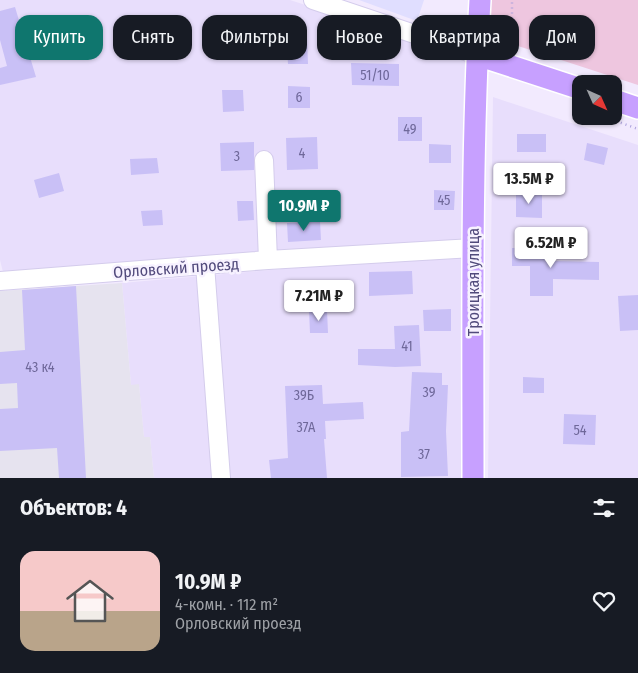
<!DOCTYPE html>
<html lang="ru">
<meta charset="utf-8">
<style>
body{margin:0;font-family:"Fira Sans Condensed",sans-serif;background:#20242c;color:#f1f3f6;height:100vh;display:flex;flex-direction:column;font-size:19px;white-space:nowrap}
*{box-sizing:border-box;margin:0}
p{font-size:16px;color:#9ea1a6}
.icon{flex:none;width:28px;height:28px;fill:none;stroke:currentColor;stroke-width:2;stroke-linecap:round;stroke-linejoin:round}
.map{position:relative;height:478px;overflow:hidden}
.side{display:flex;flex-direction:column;background:#171b24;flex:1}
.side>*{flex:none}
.top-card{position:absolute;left:15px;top:15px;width:609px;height:45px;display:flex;gap:10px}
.needle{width:32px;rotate:135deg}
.fabs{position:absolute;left:572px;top:75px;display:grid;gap:10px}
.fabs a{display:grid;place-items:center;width:50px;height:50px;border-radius:10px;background:#171b24;box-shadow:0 1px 4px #0004;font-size:25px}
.price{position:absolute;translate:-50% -42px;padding:0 11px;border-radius:5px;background:#fff;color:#222;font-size:16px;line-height:32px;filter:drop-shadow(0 1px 2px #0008)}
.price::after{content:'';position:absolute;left:50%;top:30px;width:15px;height:11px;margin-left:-8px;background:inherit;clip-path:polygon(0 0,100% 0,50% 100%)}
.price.current{background:#0f766e;color:#fff}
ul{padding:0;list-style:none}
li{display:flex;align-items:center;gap:15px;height:125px;padding:0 20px}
li span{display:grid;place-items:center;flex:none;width:140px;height:100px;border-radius:15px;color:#555}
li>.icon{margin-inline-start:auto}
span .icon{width:60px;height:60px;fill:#fffc;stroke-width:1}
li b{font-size:21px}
h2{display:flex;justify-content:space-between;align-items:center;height:60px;padding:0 20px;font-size:21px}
.pill{padding:0 18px;border-radius:15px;background:#171b24;box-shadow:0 1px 4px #0004;font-size:18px;line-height:45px}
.pill.current{background:#0f766e;color:#fff}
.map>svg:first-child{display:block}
.residential{fill:#e8defc}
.commercial{fill:#e0deff}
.industrial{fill:#e6e3ef}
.green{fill:#eec6df}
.building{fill:#c9c0f6}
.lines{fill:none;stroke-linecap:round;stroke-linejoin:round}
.minor-casing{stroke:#d4ccec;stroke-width:20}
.major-casing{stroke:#fff;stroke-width:24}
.path{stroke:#aba1dc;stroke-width:2.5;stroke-dasharray:1 4;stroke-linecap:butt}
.minor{stroke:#fff;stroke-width:18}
.major{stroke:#c7a0ff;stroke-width:21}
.labels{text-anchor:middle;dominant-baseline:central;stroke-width:5;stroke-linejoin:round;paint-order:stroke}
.number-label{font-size:14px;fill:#6f689a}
.street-label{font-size:16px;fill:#514a7c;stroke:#f7f2ff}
</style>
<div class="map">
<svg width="638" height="478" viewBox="0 0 638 478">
<rect width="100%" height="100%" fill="#f2eafe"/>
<!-- residential -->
<path class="residential" d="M0,0H290L473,59L467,242L3,272L0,260Z
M493,97L638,145V478H488Z
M466,256L463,478H154L150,437H144L139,385H131L122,283L282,269Z"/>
<!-- commercial -->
<path class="commercial" d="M359,0H424L417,21Z"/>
<!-- industrial -->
<path class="industrial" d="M122,283L131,385L139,384L144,437H150L154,478H0V291Z"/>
<!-- green -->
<path class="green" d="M487,0H638V85L506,42L486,12Z"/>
<!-- building -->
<path class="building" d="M15,7L36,77L0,85V68L7,66L0,40V11Z
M286,38H307L308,64H288Z
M351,63L399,64V86L352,85Z
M288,86L310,87V108H288Z
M222,90H243L244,111L223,112Z
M398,117H422V141H398Z
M517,134H546V152H517Z
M317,137L318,169L287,170L286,138Z
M254,142V170L221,171L220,143Z
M587,143L608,148L604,165L584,160Z
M429,144L451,145V163H429Z
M157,158L159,173L131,175L130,159Z
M59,173L64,191L39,198L34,180Z
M434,190L455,191L454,210H434Z
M516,192L542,193V218L516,217Z
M237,201H253L254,220L238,221Z
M162,210L163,225L143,226L141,211Z
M320,221L321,240L288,242L287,223Z
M512,248H553V261L599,262V280L553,279V296H530V266H512Z
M412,271L413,294L369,296V272Z
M76,286L86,478H59L57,448L0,451V409L18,408L17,383L0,384V352L25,350L22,290Z
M638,295V330L620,331L618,296Z
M451,309V331H424L423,310Z
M327,310L328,333H310L309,311Z
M419,325L421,366L395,367L358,365V349H395L394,326Z
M412,372L442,373V385H448L446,431L448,476L401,477V432L409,431Z
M523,377L544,378V393H523Z
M322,385L323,404L363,402L364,419L325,421L326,439H324L327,478H271L269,460L288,458L285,386Z
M564,414L596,415L595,445L563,444Z"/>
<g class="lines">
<!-- minor casing -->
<g class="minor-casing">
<path id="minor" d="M313,0L477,55
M264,160L268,260
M205,265L221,478
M0,281L268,260L473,248"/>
</g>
<!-- major casing -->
<g class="major-casing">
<path id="major" d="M477,55L581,89
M614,100L638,108
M473,478C473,319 471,159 480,0"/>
</g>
<!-- path -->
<path class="path" d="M509,48L512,37V0
M602,116L638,129"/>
<!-- minor -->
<use href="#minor" class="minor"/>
<!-- major -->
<use href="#major" class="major"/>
</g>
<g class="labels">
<!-- number labels -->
<g class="number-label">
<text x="375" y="75">51/10</text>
<text x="299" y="97">6</text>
<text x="410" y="129">49</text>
<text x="302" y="153">4</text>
<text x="237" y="156">3</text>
<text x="444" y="200">45</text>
<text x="407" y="346">41</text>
<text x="40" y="367">43 к4</text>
<text x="429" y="392">39</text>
<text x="304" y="395">39Б</text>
<text x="306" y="427">37А</text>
<text x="580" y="430">54</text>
<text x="424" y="454">37</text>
</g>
<!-- street labels -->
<g class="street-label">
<text transform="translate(176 268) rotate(-4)">Орловский проезд</text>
<text transform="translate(473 282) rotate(-90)">Троицкая улица</text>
</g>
</g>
</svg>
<div class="fabs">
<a><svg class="needle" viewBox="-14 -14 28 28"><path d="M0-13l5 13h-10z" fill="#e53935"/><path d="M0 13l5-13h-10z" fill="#9ea1a6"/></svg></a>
</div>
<b class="price" style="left:529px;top:205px">13.5M ₽</b>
<b class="price current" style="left:304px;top:232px">10.9M ₽</b>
<b class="price" style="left:551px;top:269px">6.52M ₽</b>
<b class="price" style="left:319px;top:322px">7.21M ₽</b>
<div class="top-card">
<a class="pill current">Купить</a>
<a class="pill">Снять</a>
<a class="pill">Фильтры</a>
<a class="pill">Новое</a>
<a class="pill">Квартира</a>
<a class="pill">Дом</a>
</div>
</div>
<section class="side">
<h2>Объектов: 4<svg class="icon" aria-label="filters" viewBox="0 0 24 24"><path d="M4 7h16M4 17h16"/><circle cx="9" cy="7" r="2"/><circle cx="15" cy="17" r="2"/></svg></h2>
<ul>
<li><span style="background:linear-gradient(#f6c9c9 60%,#b9a48a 0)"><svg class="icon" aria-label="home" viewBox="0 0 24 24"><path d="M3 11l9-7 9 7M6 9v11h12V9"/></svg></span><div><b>10.9M ₽</b><p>4-комн. · 112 m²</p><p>Орловский проезд</p></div><svg class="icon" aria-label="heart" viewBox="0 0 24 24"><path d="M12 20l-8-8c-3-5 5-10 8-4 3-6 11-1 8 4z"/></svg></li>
</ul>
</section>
